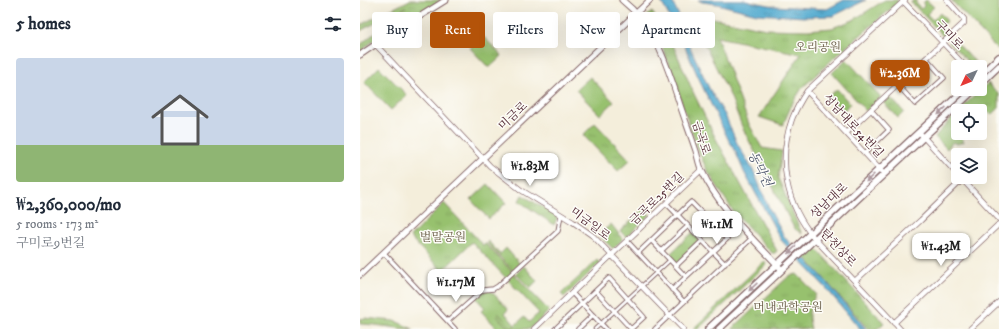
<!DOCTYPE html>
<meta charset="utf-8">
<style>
body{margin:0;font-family:"IM FELL DW Pica","Noto Serif KR",serif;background:#f6f6f7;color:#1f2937;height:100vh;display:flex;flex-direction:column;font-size:15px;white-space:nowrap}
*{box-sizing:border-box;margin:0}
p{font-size:13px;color:#747a83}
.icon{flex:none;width:22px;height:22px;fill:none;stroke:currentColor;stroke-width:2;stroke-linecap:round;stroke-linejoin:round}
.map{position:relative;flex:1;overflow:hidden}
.panel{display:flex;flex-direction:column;background:#fff;width:360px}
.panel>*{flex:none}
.top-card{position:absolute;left:12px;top:12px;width:380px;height:36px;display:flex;gap:8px}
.needle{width:26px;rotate:227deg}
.fabs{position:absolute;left:591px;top:60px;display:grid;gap:8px}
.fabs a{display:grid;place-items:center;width:36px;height:36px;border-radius:4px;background:#fff;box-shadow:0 4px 16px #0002;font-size:20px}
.price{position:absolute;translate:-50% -34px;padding:0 9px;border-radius:8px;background:#fff;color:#222;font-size:13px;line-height:26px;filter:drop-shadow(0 1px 2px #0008)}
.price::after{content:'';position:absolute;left:50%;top:24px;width:12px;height:9px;margin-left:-6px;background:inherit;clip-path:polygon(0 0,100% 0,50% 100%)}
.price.active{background:#b45309;color:#fff}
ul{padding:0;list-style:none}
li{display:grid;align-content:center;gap:8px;height:212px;padding:0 16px}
li span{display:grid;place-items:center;height:124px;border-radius:4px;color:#555}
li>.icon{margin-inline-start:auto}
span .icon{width:72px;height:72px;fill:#fffc;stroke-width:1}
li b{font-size:17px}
h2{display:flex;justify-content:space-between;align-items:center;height:48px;padding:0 16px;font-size:17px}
.tag{padding:0 14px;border-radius:4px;background:#fff;box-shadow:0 4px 16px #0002;font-size:14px;line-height:36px}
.tag.active{background:#b45309;color:#fff}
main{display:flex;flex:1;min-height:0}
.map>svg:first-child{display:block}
.grass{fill:#97c16e;stroke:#70704c}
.park{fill:url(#park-tufts);stroke:#70704c}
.water{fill:url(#water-ripples);stroke:#4e647d}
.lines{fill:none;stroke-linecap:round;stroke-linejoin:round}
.pedestrian-casing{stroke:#866769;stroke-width:4.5}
.minor-casing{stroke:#866769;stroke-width:5.5}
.tertiary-casing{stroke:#866769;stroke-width:6}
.secondary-casing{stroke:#866769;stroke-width:7}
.primary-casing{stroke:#866769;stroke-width:8}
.pedestrian{stroke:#fff;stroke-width:2.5}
.minor{stroke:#fff;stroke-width:3.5}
.tertiary{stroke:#fff;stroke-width:4.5}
.secondary{stroke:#fff;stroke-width:5}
.primary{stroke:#fff;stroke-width:5.5}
.oneway{fill:#ae9aa0}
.labels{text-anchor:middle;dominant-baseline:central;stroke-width:3;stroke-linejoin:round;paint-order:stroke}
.street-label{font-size:12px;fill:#4a1f2b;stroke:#fdfcf7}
.park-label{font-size:12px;fill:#655842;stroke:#fdfcf7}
.water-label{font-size:13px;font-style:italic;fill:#4e576d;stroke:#fdfcf7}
</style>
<main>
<section class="panel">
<h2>5 homes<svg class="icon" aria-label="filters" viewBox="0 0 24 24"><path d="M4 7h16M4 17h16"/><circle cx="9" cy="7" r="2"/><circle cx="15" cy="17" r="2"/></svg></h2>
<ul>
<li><span style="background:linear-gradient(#c9d6e8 70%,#8fb573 0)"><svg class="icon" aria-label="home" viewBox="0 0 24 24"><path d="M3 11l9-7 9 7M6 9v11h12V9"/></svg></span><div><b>₩2,360,000/mo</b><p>5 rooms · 173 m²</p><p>구미로9번길</p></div></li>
</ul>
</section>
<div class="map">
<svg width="639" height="329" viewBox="0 0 639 329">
<defs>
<pattern id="park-tufts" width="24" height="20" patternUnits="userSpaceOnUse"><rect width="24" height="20" fill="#97c16e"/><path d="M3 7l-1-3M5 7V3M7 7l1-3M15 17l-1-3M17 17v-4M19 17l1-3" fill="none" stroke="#84a55f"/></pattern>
<pattern id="water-ripples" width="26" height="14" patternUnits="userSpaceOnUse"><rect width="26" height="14" fill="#53aacf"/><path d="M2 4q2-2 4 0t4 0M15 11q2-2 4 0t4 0" fill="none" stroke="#478aa8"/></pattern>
</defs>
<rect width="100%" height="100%" fill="#fdfcf7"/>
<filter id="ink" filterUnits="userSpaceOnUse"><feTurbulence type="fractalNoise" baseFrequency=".025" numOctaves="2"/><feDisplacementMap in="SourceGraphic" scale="8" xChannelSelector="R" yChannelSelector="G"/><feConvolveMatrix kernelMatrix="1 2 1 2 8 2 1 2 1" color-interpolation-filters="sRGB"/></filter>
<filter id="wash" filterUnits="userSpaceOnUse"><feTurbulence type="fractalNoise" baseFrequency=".012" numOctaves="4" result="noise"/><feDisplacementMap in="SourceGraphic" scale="16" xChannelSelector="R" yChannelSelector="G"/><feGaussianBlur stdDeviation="0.9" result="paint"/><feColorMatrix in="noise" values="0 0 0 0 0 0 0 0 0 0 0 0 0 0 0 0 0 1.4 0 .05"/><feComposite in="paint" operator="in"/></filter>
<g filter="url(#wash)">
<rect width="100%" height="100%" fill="#f4eedb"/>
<!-- grass -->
<path class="grass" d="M591,0H639V47L637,49Z
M19,67L47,95L31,110L4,82Z
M230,77L254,102L240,115L216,90Z
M477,89L490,104L483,111L468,97Z
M128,184L146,203L129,219L111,200Z
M405,261L406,265L338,329H333Z
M124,290H130L148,309L145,313L155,325L152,328L153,329H138L121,311L125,308L116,298Z"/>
<!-- park -->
<path class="park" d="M50,0H82L15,39L0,53V45L46,7L0,31V25Z
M525,0H537L539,2L474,58L442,88L432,104L423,125L399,117L441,54L357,37L389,124L402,148L422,151L418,178L442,234L434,228L383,129L370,95L335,26L338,18L343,16L406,29L448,30L472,28L493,20Z
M554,0H556V3L561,9L564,6L563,3L566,0L574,7L567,14L573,20L580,13L587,21L583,24L581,22L578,26L583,32H588L583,36L551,2Z
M292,12L310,38L334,94L355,137L417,251L415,253H412L373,211L348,172L338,150L301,43L287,19L288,15Z
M123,36L142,56L129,68L110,48Z
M593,39L620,67H613L589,42Z
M486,59L521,97L506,111L472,73Z
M628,83L639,94V108L632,115L629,112L620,121V111H598V133H608L602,138L604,142L597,144L593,142L587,149L575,137L594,115Z
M528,95L544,112L538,118L522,101Z
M235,123L270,160L258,171L223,135Z
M162,195L198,216L194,225L159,201Z
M84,203L123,245L125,243L189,311L170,329H149L136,315L138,313L152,328L164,317L169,322L179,313L112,242L82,271L50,237Z
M284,209L290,215L266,237L260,231Z
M251,224L263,239L253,249L239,235Z
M333,232L342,241L317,264L309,255Z
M128,241L140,254L146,248L160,264L153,271L127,243Z
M455,247L524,323L517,329H508L444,256Z
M237,260L240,263L204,297L201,294Z
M164,266L177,281L170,288L156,274Z
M437,274L456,294C449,307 447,314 451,329H372L429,276Z
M5,318L35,321L53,329C35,329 18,324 0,324V319Z"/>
<!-- water -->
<path class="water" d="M300,0H312L313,3L323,24L331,49L350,90L365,115L377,143L394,172L410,210L424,236L431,245L461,275L506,329H500L466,288L421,240L384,172L374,148L369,141L344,90L319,34Z
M338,0H384L414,6L467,9L484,0H506L473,16L444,17L397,14L357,4L342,2Z"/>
</g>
<g filter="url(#ink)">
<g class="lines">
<!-- pedestrian casing -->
<g class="pedestrian-casing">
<path id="pedestrian" d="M338,236L366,210
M235,329L310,260"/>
</g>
<!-- minor casing -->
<g class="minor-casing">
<path id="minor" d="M538,85L555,104L584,78L566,58
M505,153L529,130L511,110
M307,204L365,264
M291,240L326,277
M267,241L324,302
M301,251L328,226
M24,253L95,329
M278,253L331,202L367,239L312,290
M316,266L342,241
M236,291L271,329
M212,293L246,329
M88,321L123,290L133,289L138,286L198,231L201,215
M195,329L249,278L284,317L271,329
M218,329L233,315
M295,329L392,238"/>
</g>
<!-- tertiary casing -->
<g class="tertiary-casing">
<path id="tertiary" d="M542,0L606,67
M15,44L130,166L161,190L213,222L233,236L323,329
M447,91L524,174
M559,132L598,175
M486,133L604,23V19L587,0
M601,178L639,219
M495,281L561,220L602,180
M534,323L639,224
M174,329L341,170
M540,329L455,239C426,205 417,161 432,119C436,109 441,100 447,91L545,0
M610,329L639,302"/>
</g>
<!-- secondary casing -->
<g class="secondary-casing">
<path id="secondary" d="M262,0C296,27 307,65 320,105C325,120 331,136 336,151C338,158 339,165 342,171C360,210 394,239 422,270
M0,55L22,40L86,0
M0,275L290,0"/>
</g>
<!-- primary casing -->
<g class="primary-casing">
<path id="primary" d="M620,75L639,57
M620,84L639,66
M348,329L605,89
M359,329L615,89"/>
</g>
<!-- pedestrian -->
<use href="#pedestrian" class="pedestrian"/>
<!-- minor -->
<use href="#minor" class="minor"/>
<!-- tertiary -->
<use href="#tertiary" class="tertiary"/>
<!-- secondary -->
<use href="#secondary" class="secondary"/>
<!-- primary -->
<use href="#primary" class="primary"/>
</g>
<!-- one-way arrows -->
<defs><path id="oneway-solid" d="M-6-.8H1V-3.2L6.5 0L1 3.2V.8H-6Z"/></defs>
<g class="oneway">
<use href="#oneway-solid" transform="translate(582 111) rotate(137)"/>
<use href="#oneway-solid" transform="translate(510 178) rotate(137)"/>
<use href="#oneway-solid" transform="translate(432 250) rotate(137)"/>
<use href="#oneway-solid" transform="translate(393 287) rotate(137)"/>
</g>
</g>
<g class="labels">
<!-- street labels -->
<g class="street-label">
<text transform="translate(589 35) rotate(47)">구미로</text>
<text transform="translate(153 116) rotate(-43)">미금로</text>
<text transform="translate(493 126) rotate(47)">성남대로54번길</text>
<text transform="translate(341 138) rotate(72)">금곡로</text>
<text transform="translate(297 199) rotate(-44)">금곡로25번길</text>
<text transform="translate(469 201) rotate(-43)">성남대로</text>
<text transform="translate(230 224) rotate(37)">미금일로</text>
<text transform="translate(478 248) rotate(47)">탄천상로</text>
</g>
<!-- park labels -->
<g class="park-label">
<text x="458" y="47">오리공원</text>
<text x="83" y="237">벌말공원</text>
<text x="428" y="307">머내과학공원</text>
</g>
<!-- water labels -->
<g class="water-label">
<text transform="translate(400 169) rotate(63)">동막천</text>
</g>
</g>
</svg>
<div class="fabs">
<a><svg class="needle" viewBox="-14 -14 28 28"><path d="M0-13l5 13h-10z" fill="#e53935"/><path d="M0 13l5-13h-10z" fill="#747a83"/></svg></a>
<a><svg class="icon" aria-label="locate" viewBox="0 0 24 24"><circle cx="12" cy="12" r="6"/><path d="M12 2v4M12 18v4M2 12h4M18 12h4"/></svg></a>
<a><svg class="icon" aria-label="layers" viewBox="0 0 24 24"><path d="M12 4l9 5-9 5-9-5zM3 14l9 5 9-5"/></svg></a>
</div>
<b class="price active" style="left:540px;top:94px">₩2.36M</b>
<b class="price" style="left:170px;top:187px">₩1.83M</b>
<b class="price" style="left:357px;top:245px">₩1.1M</b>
<b class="price" style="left:581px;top:267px">₩1.43M</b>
<b class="price" style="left:96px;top:303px">₩1.17M</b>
<div class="top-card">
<a class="tag">Buy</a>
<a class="tag active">Rent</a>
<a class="tag">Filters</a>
<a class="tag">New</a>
<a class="tag">Apartment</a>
</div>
</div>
</main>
